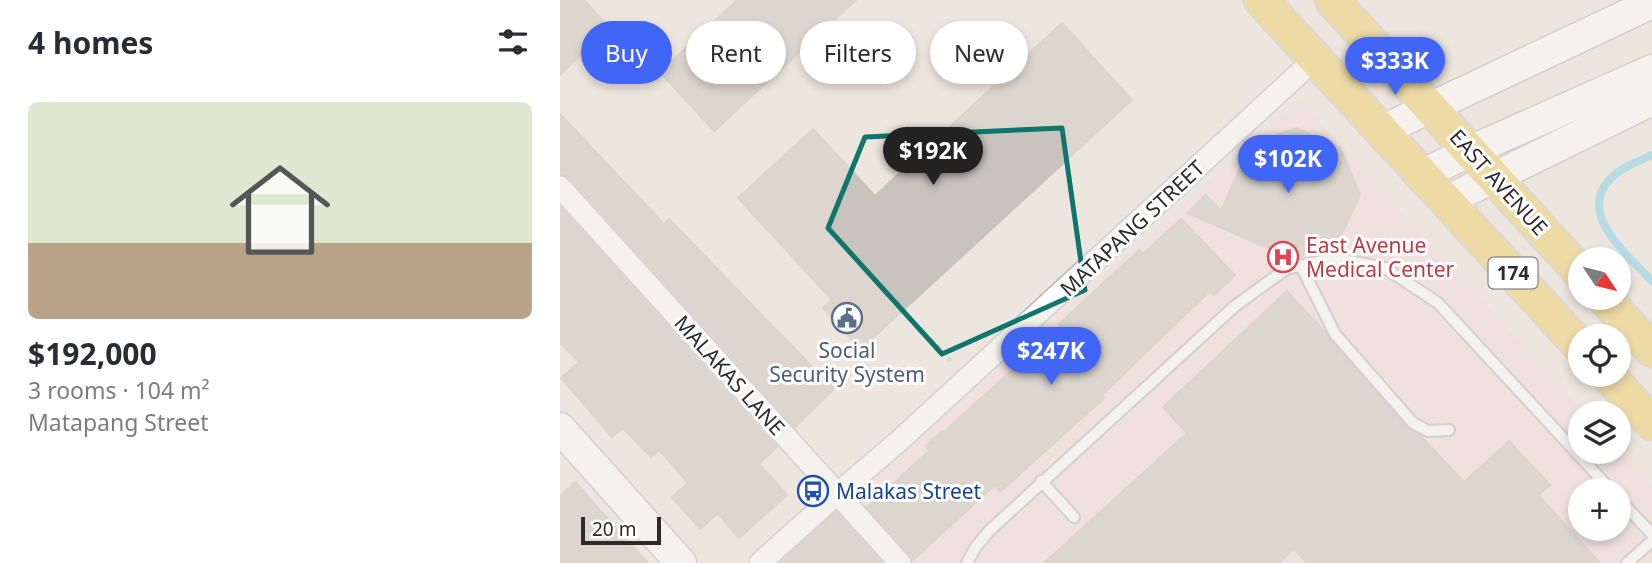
<!DOCTYPE html>
<meta charset="utf-8">
<style>
body{margin:0;font-family:"Noto Sans",sans-serif;background:#f7f7f7;color:#2b2b33;height:100vh;display:flex;flex-direction:column;font-size:26px;white-space:nowrap}
*{box-sizing:border-box;margin:0}
p{font-size:23px;color:#7c7c81}
.icon{flex:none;width:38px;height:38px;fill:none;stroke:currentColor;stroke-width:2;stroke-linecap:round;stroke-linejoin:round}
.map{position:relative;flex:1;overflow:hidden}
.sheet{display:flex;flex-direction:column;background:#fff;width:560px}
.sheet>*{flex:none}
.banner{position:absolute;left:21px;top:21px;width:665px;height:63px;display:flex;gap:14px}
.needle{width:46px;rotate:125deg}
.buttons{position:absolute;left:1008px;top:247px;display:grid;gap:14px}
.buttons a{display:grid;place-items:center;width:63px;height:63px;border-radius:50%;background:#fff;box-shadow:0 4px 10px #0003;font-size:35px}
.scale{position:absolute;left:21px;bottom:18px;width:80px;box-sizing:border-box;padding-left:7px;border:4px solid #2b2b2b;border-top:0;font-size:19px;line-height:24px;white-space:nowrap;color:#2b2b2b;-webkit-text-stroke:5px #fff;paint-order:stroke}
.price{position:absolute;translate:-50% -60px;padding:0 16px;border-radius:24px;background:#4165f6;color:#fff;font-size:23px;line-height:46px;filter:drop-shadow(0 2px 4px #0008)}
.price::after{content:'';position:absolute;left:50%;top:42px;width:21px;height:16px;margin-left:-10px;background:inherit;clip-path:polygon(0 0,100% 0,50% 100%)}
.price.active{background:#222;color:#fff}
ul{padding:0;list-style:none}
li{display:grid;align-content:center;gap:14px;height:371px;padding:0 28px}
li span{display:grid;place-items:center;height:217px;border-radius:10px;color:#555}
li>.icon{margin-inline-start:auto}
span .icon{width:126px;height:126px;fill:#fffc;stroke-width:1}
li b{font-size:30px}
h2{display:flex;justify-content:space-between;align-items:center;height:84px;padding:0 28px;font-size:30px}
.chip{padding:0 24px;border-radius:32px;background:#fff;box-shadow:0 4px 10px #0003;font-size:24px;line-height:63px}
.chip.active{background:#4165f6;color:#fff}
main{display:flex;flex:1;min-height:0}
.map>svg:first-child{display:block}
.medical{fill:#f3dbdd;fill-rule:evenodd}
.lines{fill:none;stroke-linecap:round;stroke-linejoin:round}
.stream{stroke:#73ceec;stroke-width:8}
.building{fill:#c8c3bd;stroke:#c8c2b7;stroke-width:2}
.lane-casing{stroke:#b1b4be;stroke-width:14}
.street-casing{stroke:#b1b4be;stroke-width:24}
.secondary-casing{stroke:#b1b4be;stroke-width:33}
.primary-casing{stroke:#c8c8c8;stroke-width:37}
.path{stroke:#c8c8c8;stroke-width:4.5;stroke-dasharray:5 3.5;stroke-linecap:butt}
.lane{stroke:#fff;stroke-width:10}
.street{stroke:#fff;stroke-width:21}
.secondary{stroke:#fff;stroke-width:30}
.primary{stroke:#eecc61;stroke-width:33}
.marked{fill:none;stroke:#0f766e;stroke-width:5;stroke-linejoin:round}
.labels{text-anchor:middle;dominant-baseline:central;stroke-width:6;stroke-linejoin:round;paint-order:stroke}
.shield{fill:#fff;stroke:#6b6b6b;stroke-width:2}
.shield-label{font-size:19px;font-weight:bold;fill:#2b2b2b}
.street-label{font-size:21px;fill:#2b2b2b;stroke:#fff}
.health-label{font-size:21px;fill:#be3a42;stroke:#fff;text-anchor:start}
.service-label{font-size:21px;fill:#4e5e75;stroke:#fff}
.transit-label{font-size:21px;fill:#164399;stroke:#fff;text-anchor:start}
</style>
<main>
<section class="sheet">
<h2>4 homes<svg class="icon" aria-label="filters" viewBox="0 0 24 24"><path d="M4 7h16M4 17h16"/><circle cx="9" cy="7" r="2"/><circle cx="15" cy="17" r="2"/></svg></h2>
<ul>
<li><span style="background:linear-gradient(#dfe7d0 65%,#b9a48a 0)"><svg class="icon" aria-label="home" viewBox="0 0 24 24"><path d="M3 11l9-7 9 7M6 9v11h12V9"/></svg></span><div><b>$192,000</b><p>3 rooms · 104 m²</p><p>Matapang Street</p></div></li>
</ul>
</section>
<div class="map">
<svg width="1092" height="563" viewBox="0 0 1092 563">
<rect width="100%" height="100%" fill="#ede6de"/>
<!-- medical -->
<path class="medical" d="M739,100L1025,413H1020V452L1059,450L1092,487V563H355L294,497ZM1020,490H1059V528H1020Z"/>
<g class="lines">
<!-- stream -->
<path class="stream" d="M1092,155C1081,160 1068,165 1058,172C1010,209 1065,252 1092,281"/>
</g>
<!-- building -->
<path class="building" d="M0,0H24L50,28L0,75Z
M177,0H296L154,131L100,72Z
M502,23L572,100L301,349L263,308L272,300L178,198L253,129L315,196Z
M0,114L104,224L109,219L274,389L235,427L10,178L0,174Z
M736,128L781,148L800,195L779,240L733,259L627,213L646,195L661,211L690,146Z
M0,207L217,447L199,464L227,495L179,538L158,513L140,529L112,497L128,483L99,450L91,457L63,428L52,437L1,378L19,362L0,343Z
M621,219L675,275L654,295L650,291L542,395L544,398L440,492L435,485L353,560L350,554L307,507L370,450L366,446L382,431L384,432L501,325L499,324L579,250L583,254Z
M727,291L765,332L769,339L847,428L861,436L904,482L949,441L990,485L978,495L1040,563H747L734,549L719,563H484L627,433L603,407Z
M15,482L48,519L88,563H0V496Z
M276,512L322,563H220Z"/>
<g class="lines">
<!-- lane casing -->
<g class="lane-casing">
<path id="lane" d="M741,266L775,334L853,423L868,431L889,430
M481,481L514,517
M1059,499L1092,534
M407,563L415,548L429,531L675,306L726,269L774,258L825,268L878,303L1051,490
M1067,563L1092,541"/>
</g>
<!-- street casing -->
<g class="street-casing">
<path id="street" d="M0,187L340,563
M200,563L277,494L339,441L755,59"/>
</g>
<!-- secondary casing -->
<g class="secondary-casing">
<path id="secondary" d="M821,131L1092,3
M862,175L910,151L1092,70
M886,201L1092,100
M0,428L121,563"/>
</g>
<!-- primary casing -->
<g class="primary-casing">
<path id="primary" d="M701,0L1020,346
M772,0L1020,272
M1044,298L1092,350
M1047,374L1092,423"/>
</g>
<!-- path -->
<path class="path" d="M352,321L392,362"/>
<!-- lane -->
<use href="#lane" class="lane"/>
<!-- street -->
<use href="#street" class="street"/>
<!-- secondary -->
<use href="#secondary" class="secondary"/>
<!-- primary -->
<use href="#primary" class="primary"/>
</g>
<!-- marked area -->
<path d="M0 0H1092V563H0ZM502,128L525,290L382,354L268,228L305,137Z" fill="#ede6de" fill-opacity=".55" fill-rule="evenodd"/>
<path class="marked" d="M502,128L525,290L382,354L268,228L305,137Z"/>
<!-- icons -->
<defs>
<g id="hospital-ring" transform="scale(1.575)"><circle r="9.5" fill="#fff" stroke="#e0444e" stroke-width="1.5"/><path d="M-5-5h3v3.5h4V-5h3V5h-3V1.5h-4V5h-3Z" fill="#e0444e"/></g>
<g id="civic-ring" transform="scale(1.575)"><circle r="9.5" fill="#fff" stroke="#5c6f8a" stroke-width="1.5"/><path d="M-.6-6.5H3V-4.5H.6V-3L4-1V1h2V6H-6V1h2V-1L-.6-3ZM-1.2 2.5V6h2.4V2.5Z" fill="#5c6f8a"/></g>
<g id="bus-ring" transform="scale(1.575)"><circle r="9.5" fill="#fff" stroke="#1a4fb4" stroke-width="1.5"/><path d="M-5-6H5V4H4V6H2V4H-2V6H-4V4H-5ZM-3.5-4V0h7V-4ZM-3.5 1.2v1.5H-2V1.2ZM2 1.2v1.5H3.5V1.2Z" fill="#1a4fb4"/></g>
</defs>
<g fill-rule="evenodd">
<use href="#hospital-ring" x="723" y="257"/>
<use href="#civic-ring" x="287" y="318"/>
<use href="#bus-ring" x="253" y="491"/>
</g>
<g class="labels">
<!-- shield labels -->
<rect class="shield" x="928.5" y="257.5" width="49" height="31" rx="5"/>
<g class="shield-label">
<text x="953" y="273">174</text>
</g>
<!-- street labels -->
<g class="street-label">
<text transform="translate(939 182) rotate(48)">EAST AVENUE</text>
<text transform="translate(572 228) rotate(-43)">MATAPANG STREET</text>
<text transform="translate(170 375) rotate(48)">MALAKAS LANE</text>
</g>
<!-- health labels -->
<g class="health-label">
<text x="746" y="245">East Avenue<tspan x="746" dy="24">Medical Center</tspan></text>
</g>
<!-- service labels -->
<g class="service-label">
<text x="287" y="350">Social<tspan x="287" dy="24">Security System</tspan></text>
</g>
<!-- transit labels -->
<g class="transit-label">
<text x="276" y="491">Malakas Street</text>
</g>
</g>
</svg>
<div class="buttons">
<a><svg class="needle" viewBox="-14 -14 28 28"><path d="M0-13l5 13h-10z" fill="#e53935"/><path d="M0 13l5-13h-10z" fill="#7c7c81"/></svg></a>
<a><svg class="icon" aria-label="locate" viewBox="0 0 24 24"><circle cx="12" cy="12" r="6"/><path d="M12 2v4M12 18v4M2 12h4M18 12h4"/></svg></a>
<a><svg class="icon" aria-label="layers" viewBox="0 0 24 24"><path d="M12 4l9 5-9 5-9-5zM3 14l9 5 9-5"/></svg></a>
<a>+</a>
</div>
<div class="scale">20 m</div>
<b class="price" style="left:835px;top:97px">$333K</b>
<b class="price active" style="left:373px;top:187px">$192K</b>
<b class="price" style="left:728px;top:195px">$102K</b>
<b class="price" style="left:491px;top:387px">$247K</b>
<div class="banner">
<a class="chip active">Buy</a>
<a class="chip">Rent</a>
<a class="chip">Filters</a>
<a class="chip">New</a>
</div>
</div>
</main>
